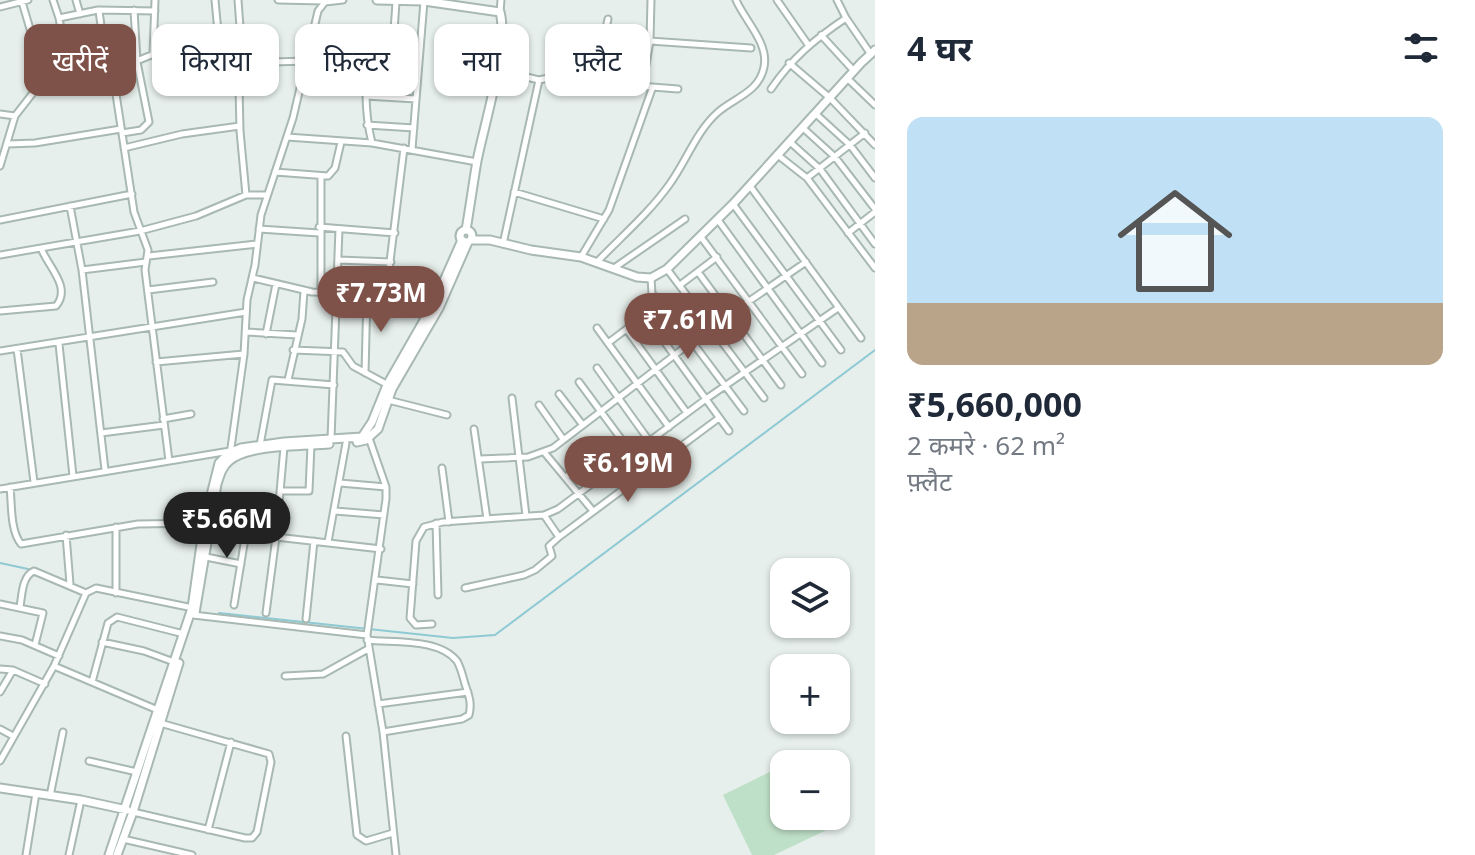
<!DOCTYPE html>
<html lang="hi">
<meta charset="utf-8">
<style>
body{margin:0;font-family:"Noto Sans","Noto Sans Devanagari",sans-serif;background:#f2f2f3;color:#1f2937;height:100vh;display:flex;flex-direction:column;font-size:30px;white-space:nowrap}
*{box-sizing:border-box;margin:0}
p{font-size:26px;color:#747a83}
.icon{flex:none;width:44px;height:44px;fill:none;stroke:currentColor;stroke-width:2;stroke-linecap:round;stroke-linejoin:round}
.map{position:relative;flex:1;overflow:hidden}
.details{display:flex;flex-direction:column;background:#fff;width:600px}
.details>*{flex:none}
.banner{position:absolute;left:24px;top:24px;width:730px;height:72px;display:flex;gap:16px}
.fabs{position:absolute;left:770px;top:558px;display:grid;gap:16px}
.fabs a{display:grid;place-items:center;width:80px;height:80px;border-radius:16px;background:#fff;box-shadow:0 2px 6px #0004;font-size:40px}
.price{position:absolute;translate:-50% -68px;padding:0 18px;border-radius:28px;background:#7f5249;color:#fff;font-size:26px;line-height:52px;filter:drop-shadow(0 2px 4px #0008)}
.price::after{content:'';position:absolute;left:50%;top:48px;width:24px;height:18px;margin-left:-12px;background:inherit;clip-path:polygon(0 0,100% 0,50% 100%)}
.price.current{background:#222;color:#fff}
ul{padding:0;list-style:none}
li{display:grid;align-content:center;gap:16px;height:424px;padding:0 32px}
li+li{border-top:2px solid #e0e1e3}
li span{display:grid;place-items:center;height:248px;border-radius:16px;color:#555}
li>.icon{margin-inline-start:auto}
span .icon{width:144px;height:144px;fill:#fffc;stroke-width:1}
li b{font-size:34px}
h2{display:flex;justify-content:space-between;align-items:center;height:96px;padding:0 32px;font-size:34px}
.chip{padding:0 28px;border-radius:16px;background:#fff;box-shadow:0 2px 6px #0004;font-size:28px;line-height:72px}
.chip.current{background:#7f5249;color:#fff}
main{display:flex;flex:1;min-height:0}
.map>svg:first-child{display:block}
.green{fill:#bfe0c8}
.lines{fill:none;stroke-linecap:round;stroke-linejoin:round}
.stream{stroke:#8ec9d4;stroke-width:2}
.minor-casing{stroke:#a8b8b2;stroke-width:9}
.tertiary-casing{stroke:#a8b8b2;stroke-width:11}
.minor{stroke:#fff;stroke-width:5}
.tertiary{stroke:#fff;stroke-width:7}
</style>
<main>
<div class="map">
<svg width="875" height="855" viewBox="0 0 875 855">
<rect width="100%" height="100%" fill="#e6efeb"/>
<!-- green -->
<path class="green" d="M784,765V816H830L835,826L774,855H752L723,795Z"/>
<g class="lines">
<!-- stream -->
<path class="stream" d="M0,563L28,569
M219,613L453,638L495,635L875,350"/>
<!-- minor casing -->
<g class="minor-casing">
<path id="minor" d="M53,0L59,18L69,75
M76,0L80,14
M238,0L243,68L239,86L240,131L246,195
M278,0L324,1
M777,0L809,46
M837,0L846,18L870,53
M22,2L46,83
M0,7L28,0
M99,11L107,69
M500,12L501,0
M59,18L98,10L155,11
M608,19L595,79L600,83L678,89
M821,35L854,71
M650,41L751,48
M206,42L208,56L222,71L272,62L307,61
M554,48L598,60
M153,54L155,0
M789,63L830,98L875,145
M112,68L134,212L148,250L145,270L169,461
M497,70L539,80L503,244
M558,76L578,78
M847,78L875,105
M539,80L558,76L564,51
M642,88L650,41L651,0
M771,89C792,58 815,39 846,18
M366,96L416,99
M0,114L15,116
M816,114L850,145L875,178
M367,125L414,128
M803,128L835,157L875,209
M122,133L141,130L149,122L137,62L134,10
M287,137L372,143L477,162
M790,142L820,169L875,244
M372,143C366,119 361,71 375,48C379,42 388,38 394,31L396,2
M8,144L35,143L121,129
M124,148L182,134L240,126
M412,149L424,1
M779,156L807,178L875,268
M0,166L15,116L36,89L46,83L69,75L124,66L179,44L206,42L218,32L215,0
M275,172L328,176L335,168L341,142
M807,178L865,133
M750,186L861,338
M514,192L604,219
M733,204L841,350
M70,206L82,270L105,470
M0,220L132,194
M718,220L822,363
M319,227L395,233
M259,229L319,233
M848,233L875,212
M701,237L802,374
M0,255L140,231L196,216L246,195H266
M149,256L257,244
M581,257L609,210L652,89
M338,260L391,262
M597,262C621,237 649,213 669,185C686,162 696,132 717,113C733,98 759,93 764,67C769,43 745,21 736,0
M614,268L685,219
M667,269L764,398
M82,270L146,262
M698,272L781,385
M253,278L312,292L397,294L435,301
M651,278L652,294L645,315L729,431
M680,285L717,257
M148,290L213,282
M321,293V176
M386,294L404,148
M652,294L663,303L744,411
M0,311L56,306C72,287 48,267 41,248
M597,328L669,427
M627,330L687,413
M246,332L297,335
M266,334L276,284
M608,343L645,315
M59,344L73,476
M17,349L34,482
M293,350L343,352L353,366L388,385
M0,351L246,312
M156,362L244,354
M597,368L650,442
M365,373L367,294
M288,380L302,319L304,291
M579,382L633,455
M559,394L582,424
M512,398L526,516
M388,400L447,415
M539,405L563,439
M163,419L191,414
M474,429L487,519
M101,433L164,425
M369,438L386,487V499L367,635L383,732L396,855
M331,439L339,229
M260,445L272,380L334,385
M544,452L593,511
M230,455L244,354L247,300L255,265L261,215L293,118L318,11L325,2L343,0
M480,459L528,457L553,448L710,328L806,262
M442,468L449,522
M566,477L619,437
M340,483L386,487
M10,487C12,505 10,530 21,544L138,524L204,523
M0,489L230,451
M280,491H309L311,445
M335,511L384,515
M544,515L559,537L719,418
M436,523L438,595
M116,527V593
M66,535L70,584
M276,537L284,447
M328,542L346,443
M206,557L241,564
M377,580L413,584
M465,588L524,575L535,570L552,556L549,546L559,537
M0,604L43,613L35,645
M234,605L248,520
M20,607C22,595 22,576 34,571L86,593
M266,613L276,537L381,549
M193,615L367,635
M306,619L314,541
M432,624L416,625L410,618L416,541L424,527L443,522L544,515L558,509L706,399L838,308
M0,636L22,640L59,656
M367,640C394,643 439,638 457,661C461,668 463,677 465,684C469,696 472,703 469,715L462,719L383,732
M102,642L144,651L174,662
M54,666L160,711
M0,669L13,670L45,684
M285,676L323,674L368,649
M92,682L108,623L117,617L184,634
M0,692L13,670
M378,704L468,692
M0,729L13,736
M346,736L357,835L366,841L393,833
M0,761L54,666L86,593L96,588L193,608
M89,761L137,772
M50,796L63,732
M133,812L245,838H252L257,832L271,762L269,754L160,723
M208,830L231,742
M123,839L192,855
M26,855L36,793
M69,855L81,800"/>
</g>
<!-- tertiary casing -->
<g class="tertiary-casing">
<path id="tertiary" d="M377,0L424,1L500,12C509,45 484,125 477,161C473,184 470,207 466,230
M460 236a6 6 0 1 1 12 0a6 6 0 1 1-12 0Z
M471,240H490L531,250L581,257L637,277L651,278L667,269L733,204L861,63L875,50
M357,442L366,440L378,429L392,389L439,308L468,242
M195,613L217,484C220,475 222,467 229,461C249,444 303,446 329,444
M0,788L81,800L127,810
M109,855L192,608L204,523L219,463L229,453L241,448L284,442L362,437L372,422L387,385L435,301L462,240
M117,855L133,812L179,663"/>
</g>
<!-- minor -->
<use href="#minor" class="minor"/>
<!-- tertiary -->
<use href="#tertiary" class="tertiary"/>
</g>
</svg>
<div class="fabs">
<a><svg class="icon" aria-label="layers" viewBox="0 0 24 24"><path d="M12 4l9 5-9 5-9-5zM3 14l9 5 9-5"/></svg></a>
<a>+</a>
<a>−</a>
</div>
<b class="price" style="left:381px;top:334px">₹7.73M</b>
<b class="price" style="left:688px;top:361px">₹7.61M</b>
<b class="price" style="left:628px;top:504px">₹6.19M</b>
<b class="price current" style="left:227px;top:560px">₹5.66M</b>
<div class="banner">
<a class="chip current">खरीदें</a>
<a class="chip">किराया</a>
<a class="chip">फ़िल्टर</a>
<a class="chip">नया</a>
<a class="chip">फ़्लैट</a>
</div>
</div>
<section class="details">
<h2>4 घर<svg class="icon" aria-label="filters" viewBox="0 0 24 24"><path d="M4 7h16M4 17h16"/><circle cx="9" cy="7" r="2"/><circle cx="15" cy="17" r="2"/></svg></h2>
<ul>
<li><span style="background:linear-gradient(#bfe0f5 75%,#b9a48a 0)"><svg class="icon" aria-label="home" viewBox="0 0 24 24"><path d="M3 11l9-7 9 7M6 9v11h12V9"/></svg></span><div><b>₹5,660,000</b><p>2 कमरे · 62 m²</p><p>फ़्लैट</p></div></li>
</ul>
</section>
</main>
